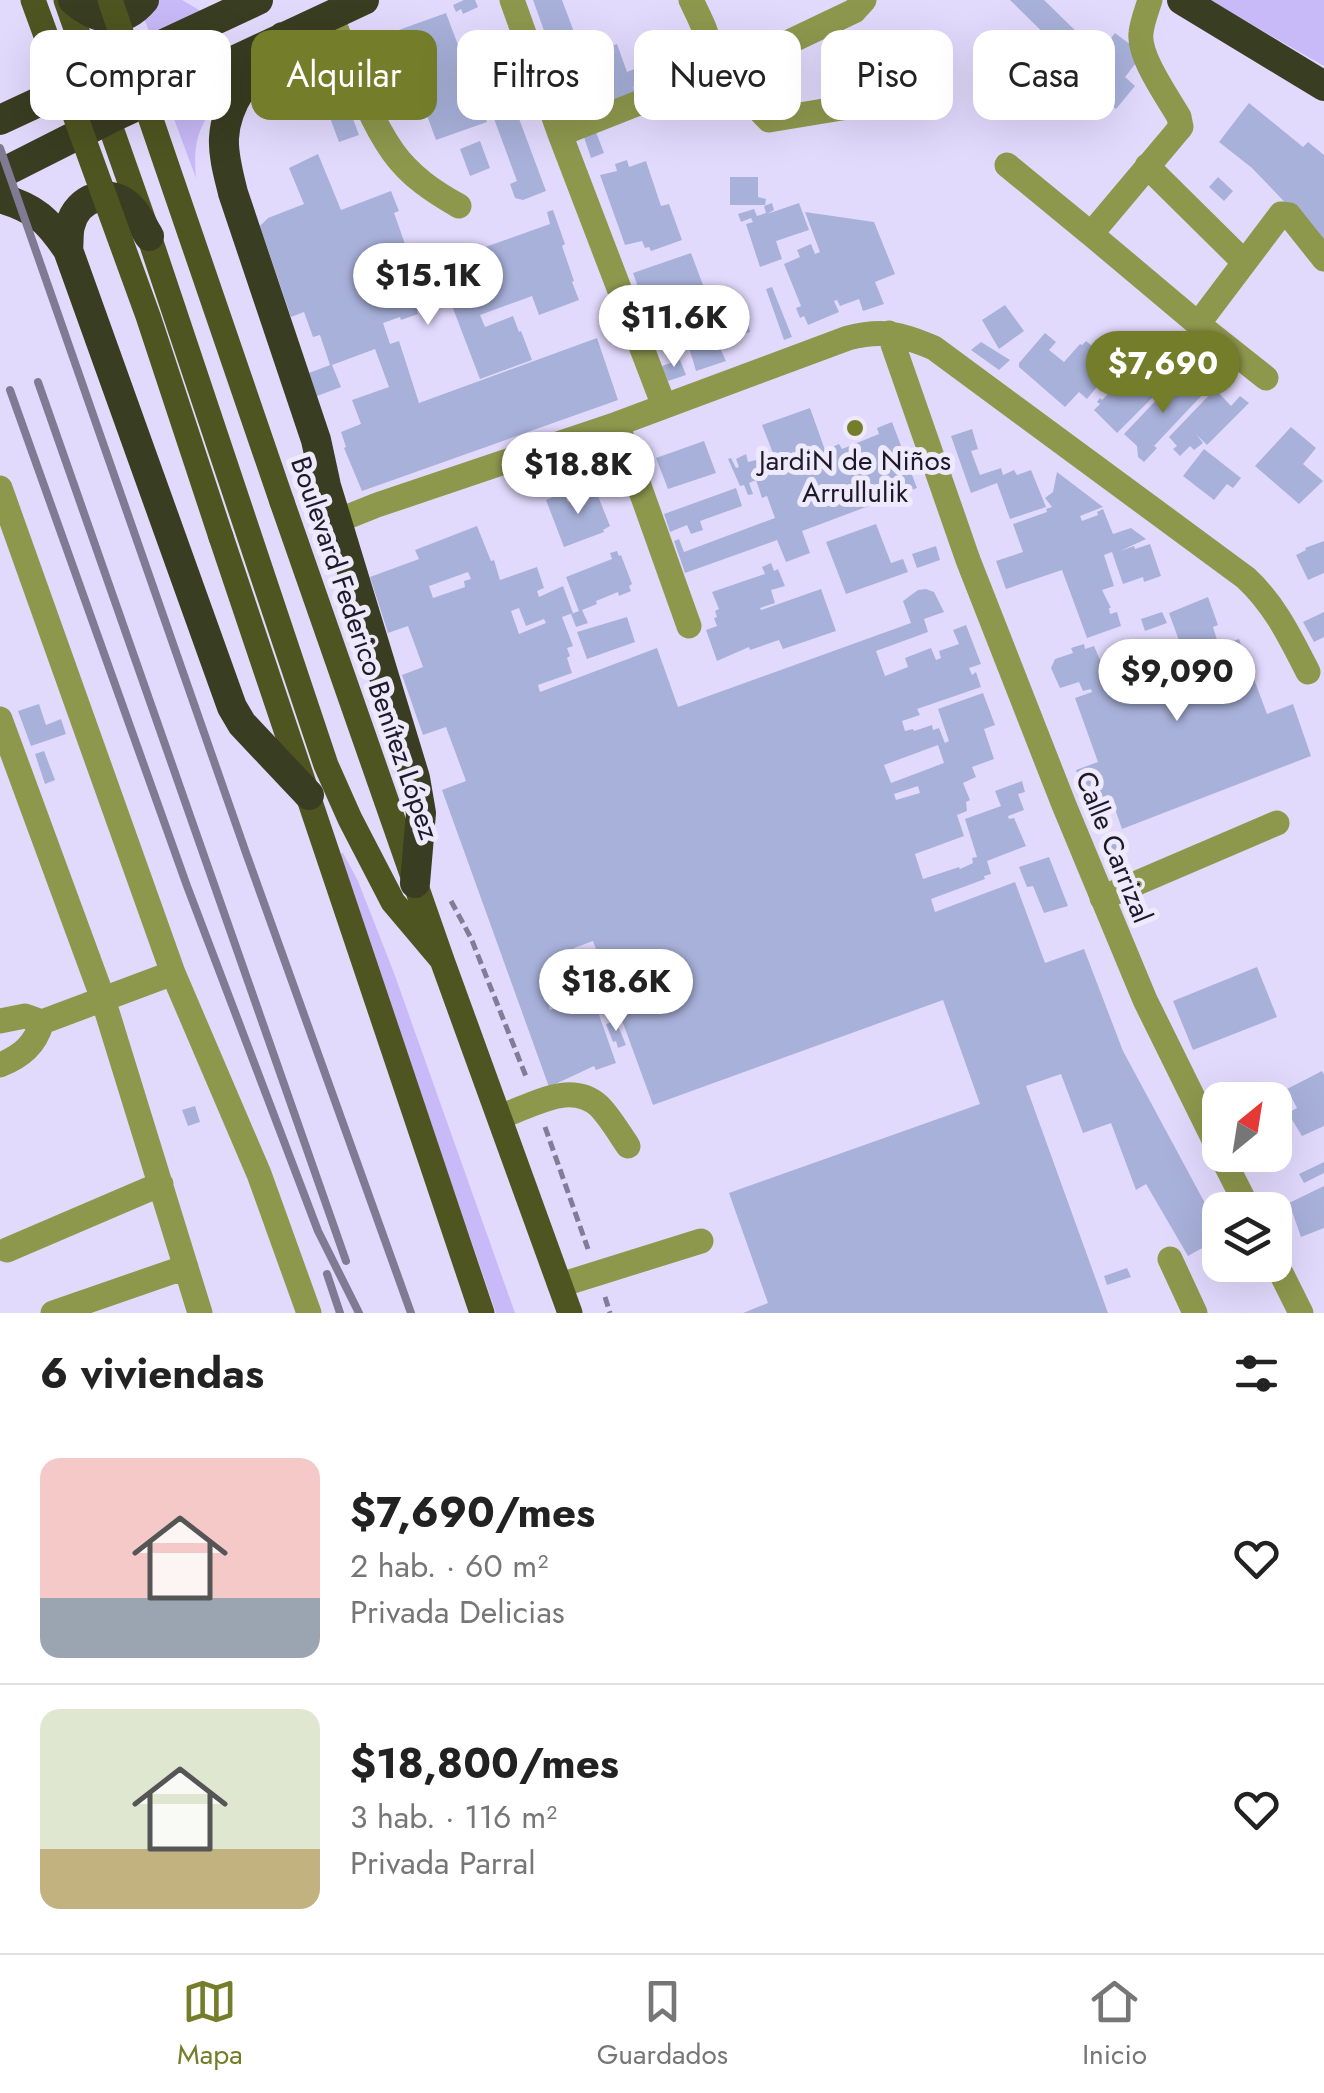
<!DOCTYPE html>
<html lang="es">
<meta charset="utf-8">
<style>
body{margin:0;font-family:Jost,sans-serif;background:#f6f6f6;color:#222;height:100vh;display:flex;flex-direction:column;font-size:38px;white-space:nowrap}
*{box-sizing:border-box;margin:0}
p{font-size:32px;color:#767676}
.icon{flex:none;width:55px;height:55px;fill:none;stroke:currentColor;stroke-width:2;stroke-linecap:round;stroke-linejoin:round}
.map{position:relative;height:1313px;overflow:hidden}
.side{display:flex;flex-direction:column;background:#fff;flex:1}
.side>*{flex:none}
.top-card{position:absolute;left:30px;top:30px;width:1265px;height:90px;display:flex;gap:20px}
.needle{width:65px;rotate:30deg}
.controls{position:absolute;left:1202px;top:1082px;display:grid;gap:20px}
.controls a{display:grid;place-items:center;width:90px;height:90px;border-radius:20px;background:#fff;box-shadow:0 10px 40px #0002;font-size:50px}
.price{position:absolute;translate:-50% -85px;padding:0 22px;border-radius:35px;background:#fff;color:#222;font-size:32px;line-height:65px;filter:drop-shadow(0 2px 5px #0008)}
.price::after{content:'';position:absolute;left:50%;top:60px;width:30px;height:22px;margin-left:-15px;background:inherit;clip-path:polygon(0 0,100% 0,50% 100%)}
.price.selected{background:#747d29;color:#fff}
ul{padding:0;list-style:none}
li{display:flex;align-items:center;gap:30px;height:250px;padding:0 40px}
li+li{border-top:2px solid #e0e0e0}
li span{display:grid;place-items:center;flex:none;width:280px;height:200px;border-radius:20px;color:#555}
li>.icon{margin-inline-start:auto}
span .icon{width:120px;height:120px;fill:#fffc;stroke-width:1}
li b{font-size:42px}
h2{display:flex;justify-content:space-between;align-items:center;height:120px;padding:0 40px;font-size:42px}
.pill{padding:0 35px;border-radius:20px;background:#fff;box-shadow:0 10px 40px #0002;font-size:35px;line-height:90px}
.pill.selected{background:#747d29;color:#fff}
.tab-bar{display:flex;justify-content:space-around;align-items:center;height:140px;border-top:2px solid #e0e0e0;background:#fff;font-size:28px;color:#767676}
.tab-bar a{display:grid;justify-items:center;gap:5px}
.tab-bar .selected{color:#747d29}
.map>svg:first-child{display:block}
.green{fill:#c8b9f8}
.building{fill:#a8b1da;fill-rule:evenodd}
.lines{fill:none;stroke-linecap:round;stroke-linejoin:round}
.path{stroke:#827d96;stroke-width:5;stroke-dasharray:10 5;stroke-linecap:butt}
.minor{stroke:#8e984d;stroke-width:25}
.major{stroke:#4f5520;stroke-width:25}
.highway{stroke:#393d21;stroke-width:30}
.rail{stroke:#807a93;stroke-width:8}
.major-bridge{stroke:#4f5520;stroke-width:25}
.poi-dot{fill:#747d29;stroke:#eeeafc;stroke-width:4}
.labels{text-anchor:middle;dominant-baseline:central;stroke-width:10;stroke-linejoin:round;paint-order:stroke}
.poi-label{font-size:28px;fill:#1c1928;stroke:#eeeafc}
.street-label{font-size:28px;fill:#1c1928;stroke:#eeeafc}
</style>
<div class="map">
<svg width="1324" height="1313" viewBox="0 0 1324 1313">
<rect width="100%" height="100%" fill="#e2dafd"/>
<!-- green -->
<path class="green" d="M137,0H182L204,13L150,34Z
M1209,0H1324V66Z
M223,97C198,124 193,142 196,178L174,119Z
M343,853L358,881L394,973L515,1313H496L339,854Z"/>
<!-- building -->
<path class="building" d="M464,0H475L478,7L463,14L461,9L456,12L453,5Z
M533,0H562L574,32L546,36Z
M1010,0H1044L1085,40L1067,56Z
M446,13L487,122L436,140L396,31Z
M1115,33L1143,54L1125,77L1135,86L1116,109L1077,81Z
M617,44L627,72L642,66L648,80L633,87L636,96L597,110L577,59Z
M495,54L506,83L497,89L495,84L488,83L481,61Z
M340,84L359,135L339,142L320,91Z
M1249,103L1303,147L1308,142L1324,155V243L1252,168L1219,142Z
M515,108L546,191L523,200L515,198L510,184L517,181L493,116Z
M594,127L604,153L591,158L582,131Z
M480,141L490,168L470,176L460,149Z
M318,154L341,210L391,191L399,211L394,213L415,272L550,224L547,212L553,210L565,244L562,246L574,281L572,282L579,300L539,315L532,296L480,315L485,327L513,316L519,332L521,331L532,360L480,379L449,298L438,303L440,308L426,314L424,308L417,311L418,314L401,320L400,317L383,323L390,344L399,341L419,403L597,338L618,400L362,491L344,448L346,447L341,432L361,424L352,400L389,387L375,349L332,365L341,387L317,396L309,373L330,365L320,335L313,337L304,312L291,317L260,226L268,218L304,204L289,168Z
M627,160L629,167L646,161L661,206L669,204L682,240L651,251L649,247L645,248L642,241L625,245L600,175L617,171L615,164Z
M730,177H758V197L766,199L765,205H730Z
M1218,177L1233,191L1224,201L1209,187Z
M772,203L774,210L767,214L799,203L809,230L776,241L782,259L760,267L746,224L753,222L751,218L741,222L738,214L754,209L757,216L766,213L764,206Z
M805,212L874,222L895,274L875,282L884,304L863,311L859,299L840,306L837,300L834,301L839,312L808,325L804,316L800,318L796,308L801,306L784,264L800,257L797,250L811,244L815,254L820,252Z
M691,253L703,285L688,290L691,297L647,312L633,273Z
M772,287L792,337L784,340L766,289Z
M732,295L736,307L743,305L750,332L718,340L717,334L714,335L726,361L696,371L688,344L680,347L676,335L674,336L675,341L655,348L646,323L701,303L708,315V310L716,308L714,302Z
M1005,305L1024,331L999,349L982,320Z
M1045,333L1056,342L1049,350L1064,362L1080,344L1082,345L1086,341L1100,353L1103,352L1110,358L1092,376L1100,383L1087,399L1079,392L1065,407L1019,367V363Z
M981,342L1010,360L999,370L971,350Z
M680,360L686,375L668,381L662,366Z
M1138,364L1162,388L1117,433L1094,410L1100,404L1097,402L1100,398L1102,400L1110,392L1104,385L1123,366L1130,372Z
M1181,374L1203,394L1154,446L1157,448L1144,462L1138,457L1137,446L1124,434Z
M1215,389L1231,406L1240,396L1249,403L1207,445L1196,434L1203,443L1194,450L1190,446L1180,456L1173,449L1177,446L1169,437Z
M810,408L825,450L839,444L842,449L879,434L877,428L892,422L917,488L802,531L810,553L786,562L777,540L685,573L674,541L679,539L684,552L775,518L767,496L762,498L756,480L749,483L753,494L748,495L744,485L740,486L728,459L731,458L736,468L739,467L736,459L746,454L748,462L764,458L770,475L780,471L762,425Z
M1291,427L1316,448L1303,464L1323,481L1299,504L1255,466Z
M972,429L978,449L971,451L980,475L1001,468L1003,475L1014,470L1017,475L1031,470L1046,507L1010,519L997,483L971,493L951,436Z
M704,441L716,473L668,489L656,458Z
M1204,449L1241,478L1233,488L1227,484L1214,500L1183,476Z
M1057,472L1103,507L1080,516L1082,521L1098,515L1097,512L1103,509L1113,534L1131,528L1146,539L1120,551L1134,546L1135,549L1150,544L1161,576L1144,582L1143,577L1123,584L1112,552L1104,555L1114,586L1102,590L1111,608H1109L1110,614L1117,612L1121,626L1087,638L1062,570L1006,589L996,561L1023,552L1013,524L1047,512L1046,509L1052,507L1045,498L1053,492Z
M736,488L742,506L700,521L703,530L691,534L687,525L670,532L664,514Z
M596,491L610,526L603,530L604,532L564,547L546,500L563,493L568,502Z
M876,524L891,563L903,559L908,572L846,594L826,542Z
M477,526L491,561L494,560L500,580L537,567L544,588L537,591L539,597L563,586L573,613L562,617L573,646L567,648L570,656L567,658L572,673L538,685L540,692L657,648L678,707L911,623L903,601L918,590L926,589L934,592L944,612L924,619L928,632L876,651L885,676L908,667L905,658L931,648L936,660L941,658L939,651L959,644L953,630L966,625L981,664L969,668L972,675L976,672L981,687L917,709L920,715L902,721L905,731L913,729L914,731L932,725L933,730L939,728L945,743L949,741L938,709L983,693L995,725L984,729L994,759L972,767L976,777L963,783L970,800L966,802L967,811L957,815L964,836L915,854L923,879L959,867L960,869L973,863L972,858L977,857L965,819L1001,806L995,791L1022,781L1025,792L1018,794L1024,810L1008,816L1009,819L1014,818L1026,846L987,861L991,874L984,876L985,879L931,899L935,912L1015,882L1045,963L1084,949L1123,1051L1220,1231V1238L1188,1256L1146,1184L1136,1190L1111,1123L1083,1133L1061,1074L1026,1086L1108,1313H743L768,1303L729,1193L980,1104L943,1000L653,1105L593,941L574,948L589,992L549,1006L550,1010L592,995L616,1063L596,1070L594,1066L549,1087L442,790L466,781L446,727L423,735L402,675L423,667L408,626L388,633L370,577L419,559L415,550ZM468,572L471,579L464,581L465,587L433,598L429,586ZM519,608L526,626L544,619L546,623L519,634L511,611ZM938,745L944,763L891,783L884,765ZM918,786L920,793L896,800L894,794Z
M1324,541V573L1308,580L1296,555L1306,550L1305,548Z
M936,546L940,560L917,568L912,554Z
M617,551L619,556L621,555L632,584L629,586L631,591L619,596L618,592L596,601L597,604L582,610L588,623L576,627L571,614L579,611L566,577L612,559L610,553Z
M771,563L774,571L778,569L785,586L771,590L775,603L760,608L761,610L821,589L836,631L783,649L779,640L750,650L749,647L717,661L706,630L717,626L714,618L717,617L715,611L719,609L712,592L765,574L762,567Z
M1208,597L1218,625L1213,627L1218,643L1188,655L1189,657L1239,639L1267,714L1293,704L1311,756L1122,829L1114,806L1092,813L1076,770L1098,762L1075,698L1092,692L1091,689L1083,691L1079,682L1060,688L1051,668L1055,659L1073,653L1071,648L1084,644L1085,649L1094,646L1111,685L1158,668L1154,656L1181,646L1169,613Z
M1162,612L1167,623L1145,631L1141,619Z
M1324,612V637L1314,642L1303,622Z
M627,617L635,642L587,659L577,632Z
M39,704L46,725L61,719L66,734L31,746L18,711Z
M44,751L55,780L45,784L35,754Z
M1121,836L1128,852L1110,859L1103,843Z
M1049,857L1068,906L1044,913L1033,886L1027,887L1019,867Z
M1120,858L1128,877L1122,888L1111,862Z
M1257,967L1277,1017L1193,1050L1173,1001Z
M616,1021L626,1045L618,1048L616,1041L613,1042L606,1024Z
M1322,1071L1324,1075V1126L1302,1136L1288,1113L1297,1108L1287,1089Z
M195,1106L200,1122L188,1126L182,1110Z
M1324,1162V1173L1304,1183L1299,1174Z
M1324,1186V1228L1301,1237L1289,1203Z
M1127,1268L1131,1277L1107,1285L1104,1276Z"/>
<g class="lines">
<!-- path -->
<path class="path" d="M451,901L471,938L527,1079
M545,1127L588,1249
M605,1297L610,1313"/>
<!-- minor -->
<path class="minor" d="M512,0L560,134L664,406
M331,16C350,61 365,112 393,152C410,176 434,192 459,206
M708,57L769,120L933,93
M724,73L854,11L864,0
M560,134L697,80C718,47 706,32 691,0
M1007,165L1091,234L1181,127L1179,117C1167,96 1138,56 1141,33C1142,22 1147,10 1150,0
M1147,166L1244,262
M1091,234L1198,324
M889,333L968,560L1064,805L1145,1000L1220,1152
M1266,378L1198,324L1281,214L1289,215L1324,259
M617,424L689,626
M0,488L173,973L259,1174L309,1313
M337,521L377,505L617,424L848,338C883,329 901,334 934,348L1246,578C1275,605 1290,637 1308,672
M0,719L103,999L200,1313
M1102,898L1277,823
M0,1021L25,1016L42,1022L173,973
M0,1065C22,1056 35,1045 42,1022
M500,1117C531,1106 570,1080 599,1106C610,1117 619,1133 628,1146
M1221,1155L1249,1210
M7,1250L161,1184
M1170,1259L1195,1313
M1275,1261L1301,1313
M560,1285L701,1241
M53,1313L186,1267"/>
<!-- major -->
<path class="major" d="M66,0L149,236L326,765L350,819L393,902L442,960
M282,502L442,960L570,1313
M221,537L482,1313"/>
<!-- highway -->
<path class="highway" d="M73,0C97,21 122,26 144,0
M1182,0L1324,86
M283,37C258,66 226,97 224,138C223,156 229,176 233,193L316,440L326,486L415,778L421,813L415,883
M0,120L258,0
M0,174L109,119L364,0
M0,198C35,208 48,220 68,250L232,707L242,724L309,795
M68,250C69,243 68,233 70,226C77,196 111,186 132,209C139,216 143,227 149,236"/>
<!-- rail -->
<path class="rail" d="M0,148L246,853L411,1313
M38,382L346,1261
M10,390L187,886L318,1231L359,1313
M327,1274L340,1313"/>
<!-- major-bridge -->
<path class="major-bridge" d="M33,0L148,316L221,537
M110,0L282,502"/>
</g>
<!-- markers -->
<circle class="poi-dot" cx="855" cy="428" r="10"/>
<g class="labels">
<!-- poi labels -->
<g class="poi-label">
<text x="855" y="460">JardiN de Niños<tspan x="855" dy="32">Arrullulik</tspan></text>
</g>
<!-- street labels -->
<g class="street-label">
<text transform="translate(365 648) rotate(71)">Boulevard Federico Benítez López</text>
<text transform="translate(1114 847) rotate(68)">Calle Carrizal</text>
</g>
</g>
</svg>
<div class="controls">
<a><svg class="needle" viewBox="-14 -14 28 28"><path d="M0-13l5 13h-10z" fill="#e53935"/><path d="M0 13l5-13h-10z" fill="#767676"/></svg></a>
<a><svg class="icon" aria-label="layers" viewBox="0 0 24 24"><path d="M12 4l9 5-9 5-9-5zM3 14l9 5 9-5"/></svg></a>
</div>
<b class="price" style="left:428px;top:328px">$15.1K</b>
<b class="price" style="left:674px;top:370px">$11.6K</b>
<b class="price selected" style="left:1163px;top:416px">$7,690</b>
<b class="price" style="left:578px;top:517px">$18.8K</b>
<b class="price" style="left:1177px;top:724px">$9,090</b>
<b class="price" style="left:616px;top:1034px">$18.6K</b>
<div class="top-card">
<a class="pill">Comprar</a>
<a class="pill selected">Alquilar</a>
<a class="pill">Filtros</a>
<a class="pill">Nuevo</a>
<a class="pill">Piso</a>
<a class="pill">Casa</a>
</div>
</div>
<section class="side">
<h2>6 viviendas<svg class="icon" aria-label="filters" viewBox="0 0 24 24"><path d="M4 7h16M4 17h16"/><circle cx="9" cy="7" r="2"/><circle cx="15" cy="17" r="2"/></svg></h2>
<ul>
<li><span style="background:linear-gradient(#f6c9c9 70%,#9aa5b1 0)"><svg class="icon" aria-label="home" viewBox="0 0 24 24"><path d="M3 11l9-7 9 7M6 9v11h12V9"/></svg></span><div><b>$7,690/mes</b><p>2 hab. · 60 m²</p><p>Privada Delicias</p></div><svg class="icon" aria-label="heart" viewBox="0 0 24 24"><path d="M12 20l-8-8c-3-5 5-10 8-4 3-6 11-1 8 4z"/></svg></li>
<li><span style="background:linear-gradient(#dfe7d0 70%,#c2b280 0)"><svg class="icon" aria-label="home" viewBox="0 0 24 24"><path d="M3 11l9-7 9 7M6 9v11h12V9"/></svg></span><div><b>$18,800/mes</b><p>3 hab. · 116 m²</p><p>Privada Parral</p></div><svg class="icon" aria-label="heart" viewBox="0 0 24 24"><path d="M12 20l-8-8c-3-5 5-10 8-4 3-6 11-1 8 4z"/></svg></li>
</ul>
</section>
<nav class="tab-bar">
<a class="selected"><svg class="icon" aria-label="map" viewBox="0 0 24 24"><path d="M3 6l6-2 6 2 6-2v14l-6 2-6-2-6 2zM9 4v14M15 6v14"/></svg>Mapa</a>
<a><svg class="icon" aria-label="saved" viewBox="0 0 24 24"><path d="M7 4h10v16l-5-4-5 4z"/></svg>Guardados</a>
<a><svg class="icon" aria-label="home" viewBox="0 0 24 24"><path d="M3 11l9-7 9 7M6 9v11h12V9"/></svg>Inicio</a>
</nav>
